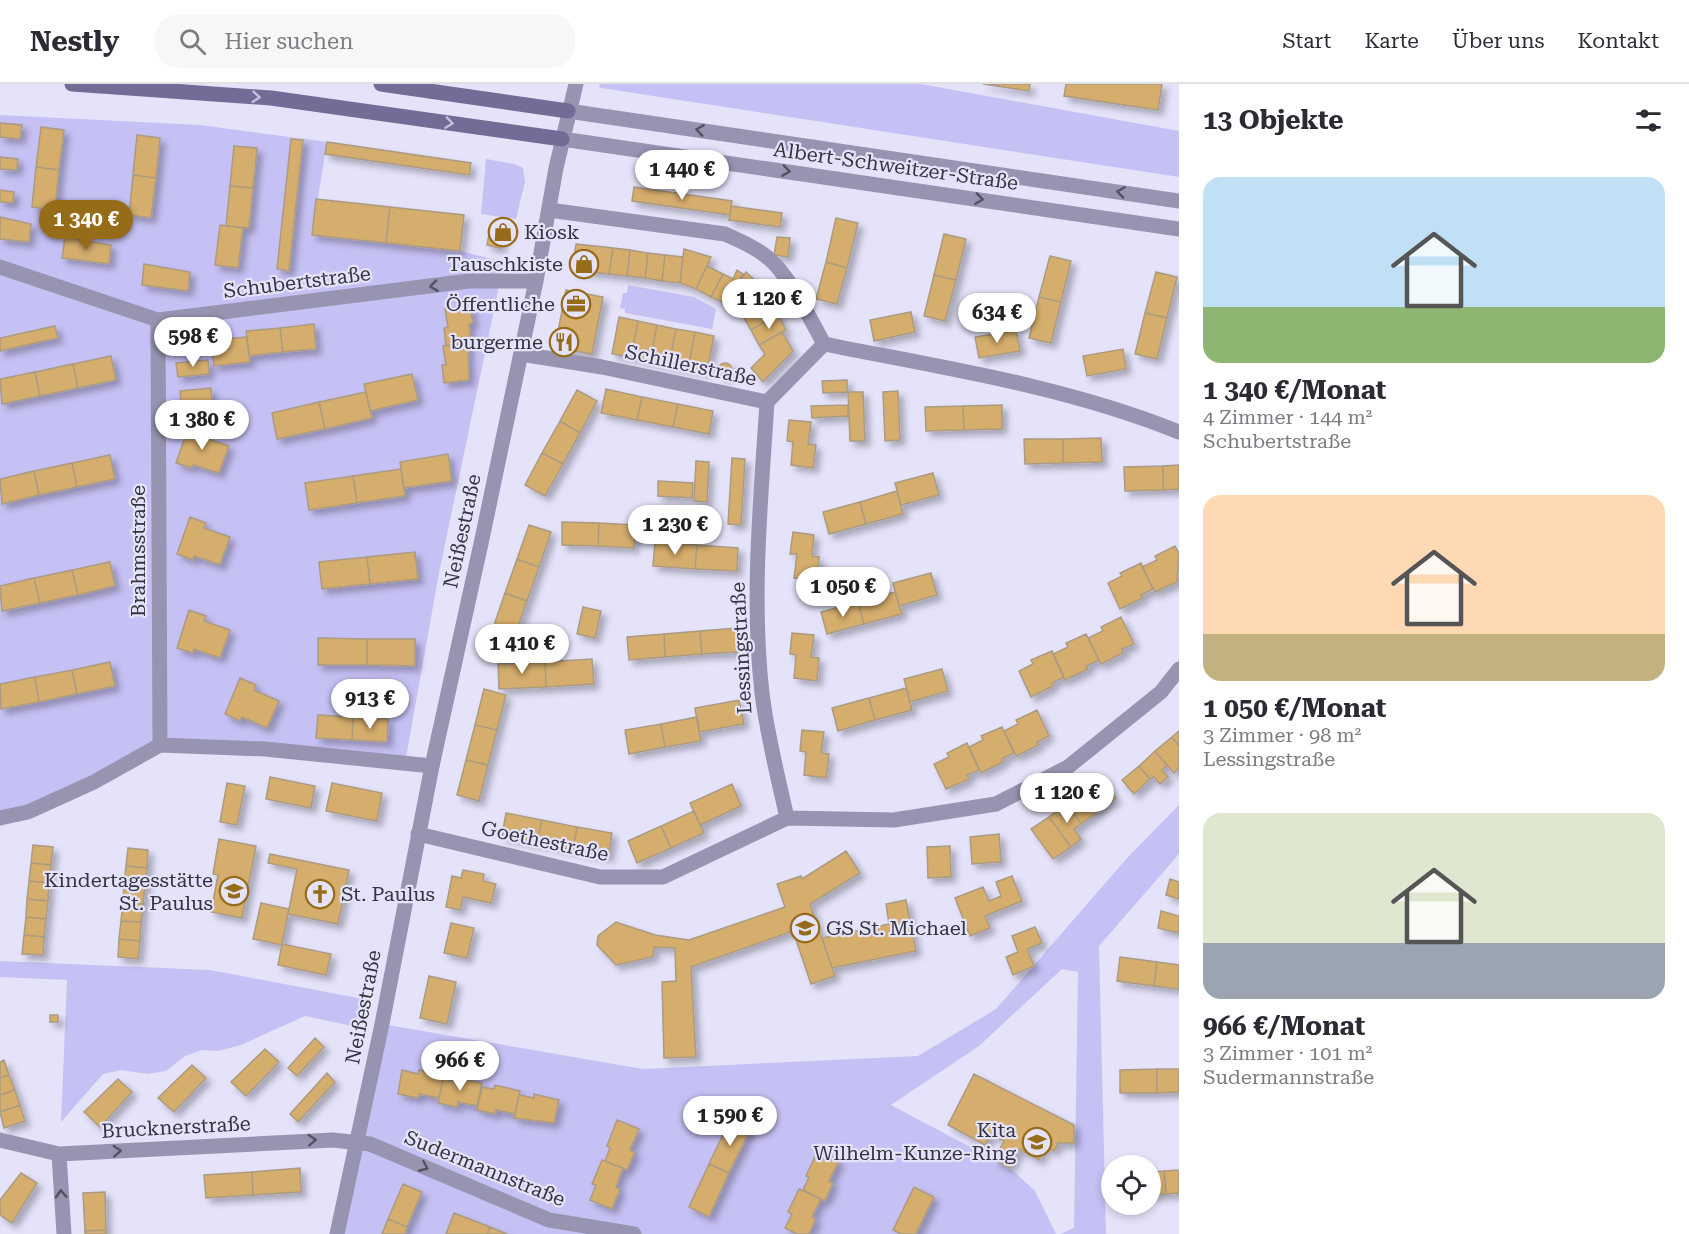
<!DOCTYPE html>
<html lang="de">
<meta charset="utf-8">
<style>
body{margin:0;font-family:"Roboto Serif",serif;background:#f7f7f7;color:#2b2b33;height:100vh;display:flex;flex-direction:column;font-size:22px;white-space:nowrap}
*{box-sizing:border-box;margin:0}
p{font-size:20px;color:#7c7c81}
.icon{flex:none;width:33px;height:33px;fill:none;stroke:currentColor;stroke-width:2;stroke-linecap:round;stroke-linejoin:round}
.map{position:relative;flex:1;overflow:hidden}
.sheet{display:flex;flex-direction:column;background:#fff;width:510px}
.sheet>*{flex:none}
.buttons{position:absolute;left:1101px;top:1071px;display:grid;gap:12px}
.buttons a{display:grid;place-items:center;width:60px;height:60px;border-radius:50%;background:#fff;box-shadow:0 3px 9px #0003;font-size:30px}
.price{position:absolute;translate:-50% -51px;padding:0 14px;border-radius:21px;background:#fff;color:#222;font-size:20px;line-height:39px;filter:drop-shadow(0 2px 3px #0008)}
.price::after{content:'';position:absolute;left:50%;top:36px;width:18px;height:14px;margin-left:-9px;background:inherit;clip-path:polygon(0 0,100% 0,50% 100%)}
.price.current{background:#966c18;color:#fff}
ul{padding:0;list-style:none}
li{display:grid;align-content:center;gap:12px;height:318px;padding:0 24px}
li span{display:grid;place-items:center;height:186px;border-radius:18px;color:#555}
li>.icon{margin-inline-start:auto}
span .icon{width:108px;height:108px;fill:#fffc;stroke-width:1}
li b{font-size:26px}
h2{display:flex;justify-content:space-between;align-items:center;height:72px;padding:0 24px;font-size:26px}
header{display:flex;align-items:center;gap:36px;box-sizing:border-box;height:84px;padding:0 30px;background:#fff;border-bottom:2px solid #e1e1e2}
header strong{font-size:28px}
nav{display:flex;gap:33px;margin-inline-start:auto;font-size:21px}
.search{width:420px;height:54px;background:#f7f7f7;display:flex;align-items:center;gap:15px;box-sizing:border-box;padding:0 21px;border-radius:24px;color:#7c7c81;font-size:22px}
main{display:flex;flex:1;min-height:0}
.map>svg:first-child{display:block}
.green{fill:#c6c1f4}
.building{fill:#d5ad6c;stroke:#ab9b83;stroke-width:1.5;filter:url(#shadow)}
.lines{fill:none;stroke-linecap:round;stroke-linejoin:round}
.minor{stroke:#9794b1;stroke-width:15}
.tertiary{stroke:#9794b1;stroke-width:15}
.secondary{stroke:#716d97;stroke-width:15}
.oneway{stroke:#c2c0dc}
.oneway2{stroke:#525161}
.labels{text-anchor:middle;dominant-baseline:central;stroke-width:4.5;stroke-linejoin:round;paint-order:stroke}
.street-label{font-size:20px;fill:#35343f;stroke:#e5e3fa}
.poi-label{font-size:20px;fill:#35343f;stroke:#e5e3fa;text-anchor:end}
</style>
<header>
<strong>Nestly</strong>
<div class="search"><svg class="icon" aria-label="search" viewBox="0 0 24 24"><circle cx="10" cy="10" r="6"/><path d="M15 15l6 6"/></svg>Hier suchen</div>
<nav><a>Start</a><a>Karte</a><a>Über uns</a><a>Kontakt</a></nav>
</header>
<main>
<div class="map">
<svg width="1179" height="1150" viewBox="0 0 1179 1150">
<defs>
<filter id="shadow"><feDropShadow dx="5" dy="5" stdDeviation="3" flood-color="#0004"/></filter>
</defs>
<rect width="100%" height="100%" fill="#e5e3fa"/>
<!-- green -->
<path class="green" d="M600,0H921L1179,47V93L601,4L599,3Z
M0,31L200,41L327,58L312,151L460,167L504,178L439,489L405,679L161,661L0,734Z
M486,75L514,80L523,84L525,98L516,135L481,130Z
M628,201L694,213L716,225L712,245L625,229V225L620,224L623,209H627Z
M1179,721V770L1099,862L1106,1150H1060L1074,1144L1078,888L1062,885L979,962L891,1021L1010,1084L1035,1107L1056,1150H337L382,940L643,985L918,972L996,925L1127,774Z
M0,877L210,886L363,915L357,943L305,932L241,961L218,967L202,966L185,972L166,987L147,990L122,986L103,990L61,1038L67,896L0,893Z"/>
<!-- building -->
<path class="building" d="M983,0H1030L1029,7Z
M1066,0H1162L1158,26L1064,12Z
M0,39L22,41L20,55L0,53Z
M41,43L64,46L59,86L36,83Z
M137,51L160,54L156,94L133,91Z
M291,55L303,56L289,187L277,185Z
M327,58L471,79L469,91L325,70Z
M234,62L257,64L253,104L230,102Z
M0,73L18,75L17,86L0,85Z
M36,83L59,86L55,126L32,123Z
M133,91L156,94L151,134L129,131Z
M230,102L253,104L249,144L226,142Z
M634,103L732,117L730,131L632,117Z
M0,106L14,108L13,119L0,118Z
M316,115L390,123L386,159L312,151Z
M731,122L782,129L780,143L729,136Z
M390,123L464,131L460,167L386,159Z
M0,133L31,140L29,158L0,155Z
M836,134L858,139L847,184L826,178Z
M491,140L507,143L500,164L487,161Z
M220,141L243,144L238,184L215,181Z
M944,150L966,155L956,196L934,191Z
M65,153L111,161L109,180L62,174Z
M777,153L790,154L788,173L774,171Z
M576,160L613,164L609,190L572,186Z
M613,164L630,166L627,192L609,190Z
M684,165L711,173L696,205L680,199Z
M630,166L648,169L645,194L627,192Z
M648,169L665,171L662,197L645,194Z
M665,171L683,173L680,199L662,197Z
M1050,172L1071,177L1061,218L1039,213Z
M826,178L847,184L837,220L816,215Z
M144,180L190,188L188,207L142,201Z
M707,182L723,190L711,213L696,205Z
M737,186L743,190L727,220L711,213L723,190L733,195Z
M746,188L773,213L742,231L727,220Z
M1156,188L1177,193L1167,234L1145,229Z
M934,191L956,196L945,237L924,232Z
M566,206L603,213L592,270L555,263Z
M1039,213L1061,218L1051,259L1029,254Z
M769,215L778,230L751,246L742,231Z
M470,221L473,239L469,240L471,258L446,262L444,244L448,243L445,225Z
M911,228L915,248L874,257L870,236Z
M1145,229L1167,234L1157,275L1135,270Z
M778,230L786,246L759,261L751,246Z
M619,233L638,237L631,273L612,270Z
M638,237L657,241L650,277L631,273Z
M314,240L316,265L283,268L280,244Z
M657,241L676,245L669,281L650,277Z
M55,242L58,254L0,267V254Z
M280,244L283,268L249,272L246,247Z
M676,245L695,248L688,285L669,281Z
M1016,246L1020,267L979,274L975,253Z
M695,248L714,252L707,288L688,285Z
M782,248L793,267L763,298L751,284L765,270L759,261Z
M247,253L250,278L214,282L211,256Z
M468,259L469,296L444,299L442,281H446L443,262Z
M1123,265L1126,285L1087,292L1083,272Z
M111,272L116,296L78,304L73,280Z
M208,276L209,290L178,293L176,279Z
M718 286a7 7 0 1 1 14 0a7 7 0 1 1-14 0Z
M73,280L78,304L40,312L35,288Z
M35,288L40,312L2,320L0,295Z
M412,290L418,316L370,327L364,300Z
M847,296V308L823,309L822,297Z
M211,304L212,319L181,322L180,307Z
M606,305L642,313L637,336L601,329Z
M577,306L597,317L580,349L560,337Z
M898,307L900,356L885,357L883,308Z
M366,308L372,334L325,345L319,318Z
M848,308H863L865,357H850Z
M642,313L678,320L673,343L637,336Z
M319,318L325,345L277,355L272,329Z
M678,320L713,327L709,350L673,343Z
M848,321V332L812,334L811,322Z
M1002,321V345L964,346L963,322Z
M963,322L964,346L926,347L925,323Z
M789,336L811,338L808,360L816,361L813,384L791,381L793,358L787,357Z
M560,337L580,349L563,380L542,369Z
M189,342L205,347L203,353L229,362L219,389L193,381L192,384L176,379Z
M1101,354L1102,378L1063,379V355Z
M1024,355H1063V379L1025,380Z
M542,369L563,380L545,412L525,401Z
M448,370L452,397L404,404L400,378Z
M110,371L115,395L77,403L72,379Z
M732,374L745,375L741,441L728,440Z
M696,377L709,378L707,418L694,417Z
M72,379L77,403L39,411L34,387Z
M1179,381V405L1163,406V382Z
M1163,382V406L1125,407L1124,383Z
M401,385L405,412L357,419L353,392Z
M34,387L39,411L2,420L0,395Z
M933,389L939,411L901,421L895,399Z
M353,392L357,419L309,426L305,399Z
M658,397L693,399L692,414L658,412Z
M897,407L903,430L866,440L860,418Z
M860,418L866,440L829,450L823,428Z
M693,428L705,429V443H693Z
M656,429L691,430V443L656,442Z
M190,433L206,439L204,444L230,453L220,481L194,472L193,476L177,470Z
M562,438L599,439L598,462L562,461Z
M599,439L635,441L634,464L598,462Z
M529,441L551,448L539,483L517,475Z
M793,448L814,451L812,472L819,473L817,496L794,494L797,470H790Z
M655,458L697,461L695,485L653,482Z
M697,461L738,464L737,487L695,485Z
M1175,462L1179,470L1177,498L1155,508L1142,483L1157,476L1155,472Z
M415,468L418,495L370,500L367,473Z
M367,473L370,500L322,505L319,478Z
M517,475L539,483L527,517L505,509Z
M110,478L115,502L78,511L72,486Z
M1141,479L1153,505L1141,511L1143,514L1120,525L1108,499L1122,492L1120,489Z
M72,486L78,511L40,519L34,494Z
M931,489L937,511L899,522L893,499Z
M34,494L40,519L2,527L0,502Z
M895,508L902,530L864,540L858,518Z
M505,509L527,517L515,551L493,544Z
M858,518L864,540L827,550L821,528Z
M583,523L601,527L595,554L577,550Z
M189,526L206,532L204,537L230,546L220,574L194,565L193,569L177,564Z
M1121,533L1134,560L1122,565L1123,569L1101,580L1088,554L1103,547L1101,543Z
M737,544L739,568L702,570L700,547Z
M700,547L702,570L665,573L664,550Z
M792,549L814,551L811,573L819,574L817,597L794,594L796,571L790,570Z
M664,550L665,573L629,576L627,553Z
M1086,550L1099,576L1086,582L1088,585L1065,596L1053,570L1068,563L1066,559Z
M318,554L367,555V581H318Z
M367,555H415V582L367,581Z
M1052,567L1064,593L1052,599L1053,602L1031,613L1019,587L1033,580L1031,576Z
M592,575L594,600L546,603L545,578Z
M110,578L115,602L77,610L72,586Z
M545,578L546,603L499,605L498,580Z
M942,585L948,607L910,618L904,595Z
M72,586L77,610L39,618L35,593Z
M35,593L39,618L1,625L0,600Z
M240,594L256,601L254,606L279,617L267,644L242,633L240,637L225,630Z
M906,604L912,626L875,636L869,614Z
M484,605L506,611L497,646L475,641Z
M869,614L875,636L838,647L832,624Z
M739,616L744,640L699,648L695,624Z
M1037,626L1049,652L1037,658L1039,661L1016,672L1004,647L1018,640L1016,636Z
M318,631L353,633L352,656L316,654Z
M353,633L388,635L387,658L352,656Z
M697,633L701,657L665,663L661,640Z
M661,640L665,663L629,670L625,646Z
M475,641L497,646L488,681L466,676Z
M1002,643L1014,669L1002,675L1003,678L981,689L969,663L983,656L981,652Z
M802,646L824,648L821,669L829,670L826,694L804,691L806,668L800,667Z
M1179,647V662L1172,653Z
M1172,653L1179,662V684L1174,689L1155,667Z
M967,659L979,686L967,691L969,695L946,705L934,680L949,673L947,669Z
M1155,667L1167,681L1162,686L1168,693L1160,700L1154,693L1150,695L1139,682Z
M466,676L488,681L479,717L457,711Z
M1139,682L1150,695L1134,710L1122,696Z
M270,693L315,702L311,724L266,715Z
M1102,695L1116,714L1099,727L1085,707Z
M227,699L245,702L237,741L220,738Z
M332,699L382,709L377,737L326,727Z
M732,700L741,722L700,741L690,719Z
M1085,707L1099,727L1081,740L1067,720Z
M1067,720L1081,740L1074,745L1081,755L1071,763L1049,733Z
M694,727L704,749L671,764L661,742Z
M506,729L542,736L537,759L502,752Z
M1049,733L1071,763L1053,775L1031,745Z
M542,736L577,743L573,766L537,759Z
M661,742L671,764L637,779L628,757Z
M577,743L612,749L608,773L573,766Z
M999,750L1001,778L972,780L970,753Z
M219,755L256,762L242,834L211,828L218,791L213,790Z
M33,761L53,763L51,781L31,779Z
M950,762L951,793L928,794L927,763Z
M128,764L148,766L147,784L126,782Z
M846,767L860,789L810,820L835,892L811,900L793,847L691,883L696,973L664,974L662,898L676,897L675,864L654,863L653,873L616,881L597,861L598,852L616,838L655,851L689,856L785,823L777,800L801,792L802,795Z
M270,770L349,786L338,840L288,830L297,785L268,779Z
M31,779L51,781L49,799L29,797Z
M126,782L147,784L145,802L124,800Z
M463,786L484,790L483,797L496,800L491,819L463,813L460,826L446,823L452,792L461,794Z
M1012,792L1022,817L985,832L990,844L970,852L955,814L983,803L989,817L1001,812L996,798Z
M1170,795L1179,798V815L1166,811Z
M29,797L49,799L48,817L27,815Z
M124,800L145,802L143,820L123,818Z
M27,815L48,817L46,835L26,833Z
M906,816L916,867L832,884L822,854L889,840L886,820Z
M123,818L143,820L141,838L121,837Z
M261,819L289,825L282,860L331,870L326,891L278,881L282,861L253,855Z
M1161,827L1179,832V849L1158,844Z
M26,833L46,835L44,853L24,851Z
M121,837L141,838L140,857L119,855Z
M451,839L474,844L467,874L444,869Z
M1035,843L1042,859L1027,865L1034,882L1013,891L1006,873L1018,868L1012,852Z
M24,851L44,853L43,871L22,870Z
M119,855L140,857L138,875L118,873Z
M1120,873L1157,878L1154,902L1117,897Z
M1157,878L1179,881V905L1154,902Z
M429,892L456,898L447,940L420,934Z
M50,931H58V938H50Z
M315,954L324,963L297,992L288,984Z
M265,965L279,978L246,1012L231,998Z
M4,976L9,991L0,994V978Z
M192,981L206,994L174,1028L158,1014Z
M1157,985V1009H1120V986Z
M1157,985H1179V1008L1157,1009Z
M402,986L418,990L419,986L444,991L439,1014L419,1010L418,1014L398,1010Z
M327,989L335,998L298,1038L290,1030Z
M974,990L1074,1041V1059H1058L1054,1067L1046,1063L1039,1076L1019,1065L1010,1084L994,1076L1004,1057L991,1050L985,1061L948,1041Z
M9,991L15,1006L0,1011V994Z
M458,994L482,999L477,1022L458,1018L457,1023L438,1019L443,995L457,998Z
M118,995L132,1008L100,1043L84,1028Z
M495,1001L520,1007L515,1030L496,1026L495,1030L477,1026L482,1003L494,1005Z
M15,1006L20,1021L0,1028V1011Z
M534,1010L559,1016L554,1039L514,1034L519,1011L534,1014Z
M20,1021L25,1037L4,1044L0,1028Z
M617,1036L639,1045L630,1066L635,1068L627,1086L605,1077L610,1064L607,1062Z
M730,1036L750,1046L729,1089L709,1080Z
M818,1066L839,1077L829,1097L833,1099L825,1117L803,1106L809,1093L806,1092Z
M602,1076L623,1084L616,1103L620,1105L612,1125L590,1116L596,1101L592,1100Z
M709,1080L729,1089L709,1133L689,1123Z
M300,1084L301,1108L253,1111L252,1088Z
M1179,1086V1109L1166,1110L1164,1087Z
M1164,1087L1166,1110L1150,1111V1088Z
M252,1088L253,1111L206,1114L204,1091Z
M21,1089L37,1099L12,1139L0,1131V1116Z
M403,1100L422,1108L407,1143L388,1135Z
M914,1103L934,1113L916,1150H901L893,1146Z
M799,1105L821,1115L812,1133L816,1135L809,1150H797L785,1144L792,1130L788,1128Z
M105,1108L106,1146L85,1147L83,1109Z
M454,1129L490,1143L487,1150H446Z
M388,1135L407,1143L405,1150H382Z
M490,1143L507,1150H487Z
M106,1146V1150H85V1147Z"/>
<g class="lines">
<!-- minor -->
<path class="minor" d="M549,126L725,150C738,156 751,161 763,170C788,187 809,233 824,260
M0,183L158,236L469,197H536
M158,236L160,661
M521,270L602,283L767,318L824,260C944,284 1065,302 1179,348
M767,318C761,414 751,513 762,609C767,651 778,693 787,734
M0,734L28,728L94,698L160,661L265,665L432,682
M418,750L600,793H663L787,734L894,736L996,720L1068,683L1161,608L1179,585
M0,1056L59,1070L333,1056L370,1060L549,1136L634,1150
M59,1070L64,1150"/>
<!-- tertiary -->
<path class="tertiary" d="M568,27L1179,117
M562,55L1179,145
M337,1150L382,940L432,682L482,455L536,197L556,84L576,0"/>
<!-- secondary -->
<path class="secondary" d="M72,0L271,14L562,55
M381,0L568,27"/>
</g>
<!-- one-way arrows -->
<defs><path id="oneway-chevron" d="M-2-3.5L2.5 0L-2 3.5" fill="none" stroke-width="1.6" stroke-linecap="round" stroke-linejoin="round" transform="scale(1.5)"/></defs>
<g class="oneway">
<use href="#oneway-chevron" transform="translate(256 13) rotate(5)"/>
<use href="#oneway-chevron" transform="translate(449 39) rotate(8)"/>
</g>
<g class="oneway2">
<use href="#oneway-chevron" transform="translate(700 46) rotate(-172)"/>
<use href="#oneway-chevron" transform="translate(786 87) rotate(8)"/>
<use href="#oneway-chevron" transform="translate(1121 108) rotate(-172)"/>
<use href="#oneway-chevron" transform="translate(979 115) rotate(8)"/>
<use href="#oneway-chevron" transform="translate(434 202) rotate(173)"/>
<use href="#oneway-chevron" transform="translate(312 1056) rotate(-3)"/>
<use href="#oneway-chevron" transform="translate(117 1067) rotate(-3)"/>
<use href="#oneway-chevron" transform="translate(424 1083) rotate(23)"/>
<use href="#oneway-chevron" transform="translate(61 1110) rotate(-93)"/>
</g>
<!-- icons -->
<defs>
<g id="shop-ring" transform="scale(1.5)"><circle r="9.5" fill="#e5e3fa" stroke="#966c18" stroke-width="1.5"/><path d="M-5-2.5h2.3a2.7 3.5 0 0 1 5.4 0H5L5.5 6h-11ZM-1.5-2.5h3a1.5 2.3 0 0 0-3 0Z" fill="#966c18"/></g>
<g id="office-ring" transform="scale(1.5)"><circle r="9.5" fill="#e5e3fa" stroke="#966c18" stroke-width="1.5"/><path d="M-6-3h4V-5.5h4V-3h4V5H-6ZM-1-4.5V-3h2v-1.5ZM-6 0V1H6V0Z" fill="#966c18"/></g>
<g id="restaurant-ring" transform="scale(1.5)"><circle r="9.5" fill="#e5e3fa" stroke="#966c18" stroke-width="1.5"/><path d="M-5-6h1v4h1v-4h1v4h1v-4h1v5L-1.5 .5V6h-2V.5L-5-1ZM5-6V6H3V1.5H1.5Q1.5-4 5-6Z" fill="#966c18"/></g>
<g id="school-ring" transform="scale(1.5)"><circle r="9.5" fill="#e5e3fa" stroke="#966c18" stroke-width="1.5"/><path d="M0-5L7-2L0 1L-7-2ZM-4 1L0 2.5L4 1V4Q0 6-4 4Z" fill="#966c18"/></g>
<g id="church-ring" transform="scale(1.5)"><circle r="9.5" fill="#e5e3fa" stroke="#966c18" stroke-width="1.5"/><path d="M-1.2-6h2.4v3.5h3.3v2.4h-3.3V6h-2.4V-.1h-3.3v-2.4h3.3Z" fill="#966c18"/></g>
</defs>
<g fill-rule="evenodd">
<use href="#shop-ring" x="503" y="148"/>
<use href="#shop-ring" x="584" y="180"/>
<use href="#office-ring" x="576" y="220"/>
<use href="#restaurant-ring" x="564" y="258"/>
<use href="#school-ring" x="234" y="807"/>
<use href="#church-ring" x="320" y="810"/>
<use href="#school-ring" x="805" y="844"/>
<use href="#school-ring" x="1037" y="1058"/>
</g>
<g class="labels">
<!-- street labels -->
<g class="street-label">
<text transform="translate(896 82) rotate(8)">Albert-Schweitzer-Straße</text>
<text transform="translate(297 198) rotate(-7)">Schubertstraße</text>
<text transform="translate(691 281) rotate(12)">Schillerstraße</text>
<text transform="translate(462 447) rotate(-78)">Neißestraße</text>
<text transform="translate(138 467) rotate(-90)">Brahmsstraße</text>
<text transform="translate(741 564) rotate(-93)">Lessingstraße</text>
<text transform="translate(545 757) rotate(12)">Goethestraße</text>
<text transform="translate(363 923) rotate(-79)">Neißestraße</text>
<text transform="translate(176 1043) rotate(-3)">Brucknerstraße</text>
<text transform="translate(485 1084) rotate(22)">Sudermannstraße</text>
</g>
<!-- poi labels -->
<g class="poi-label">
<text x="524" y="148" text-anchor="start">Kiosk</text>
<text x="563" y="180">Tauschkiste</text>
<text x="555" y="220">Öffentliche</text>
<text x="543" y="258">burgerme</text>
<text x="213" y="796">Kindertagesstätte<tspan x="213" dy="23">St. Paulus</tspan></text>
<text x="341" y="810" text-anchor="start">St. Paulus</text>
<text x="826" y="844" text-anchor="start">GS St. Michael</text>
<text x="1016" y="1046">Kita<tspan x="1016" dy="23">Wilhelm-Kunze-Ring</tspan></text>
</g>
</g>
</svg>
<div class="buttons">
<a><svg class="icon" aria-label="locate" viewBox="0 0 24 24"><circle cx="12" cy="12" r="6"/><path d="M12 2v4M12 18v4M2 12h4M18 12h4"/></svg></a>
</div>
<b class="price" style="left:682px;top:117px">1 440 €</b>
<b class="price current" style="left:86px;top:167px">1 340 €</b>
<b class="price" style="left:769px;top:246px">1 120 €</b>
<b class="price" style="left:997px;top:260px">634 €</b>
<b class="price" style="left:193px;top:284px">598 €</b>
<b class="price" style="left:202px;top:367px">1 380 €</b>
<b class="price" style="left:675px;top:472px">1 230 €</b>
<b class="price" style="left:843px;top:534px">1 050 €</b>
<b class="price" style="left:522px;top:591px">1 410 €</b>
<b class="price" style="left:370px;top:646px">913 €</b>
<b class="price" style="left:1067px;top:740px">1 120 €</b>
<b class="price" style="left:460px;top:1008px">966 €</b>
<b class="price" style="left:730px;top:1063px">1 590 €</b>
</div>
<section class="sheet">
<h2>13 Objekte<svg class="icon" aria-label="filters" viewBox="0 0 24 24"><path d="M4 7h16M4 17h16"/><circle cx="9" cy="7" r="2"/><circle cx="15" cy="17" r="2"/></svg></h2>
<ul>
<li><span style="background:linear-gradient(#bfe0f5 70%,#8fb573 0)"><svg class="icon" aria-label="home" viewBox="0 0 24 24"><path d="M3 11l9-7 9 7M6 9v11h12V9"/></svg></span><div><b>1 340 €/Monat</b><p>4 Zimmer · 144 m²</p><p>Schubertstraße</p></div></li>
<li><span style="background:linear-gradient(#ffd9b3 75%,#c2b280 0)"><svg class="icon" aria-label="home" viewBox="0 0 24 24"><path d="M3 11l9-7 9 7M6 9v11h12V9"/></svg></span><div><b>1 050 €/Monat</b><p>3 Zimmer · 98 m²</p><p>Lessingstraße</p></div></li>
<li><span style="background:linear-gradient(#dfe7d0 70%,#9aa5b1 0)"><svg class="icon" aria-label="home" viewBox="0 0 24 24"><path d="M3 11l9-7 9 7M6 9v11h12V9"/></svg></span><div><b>966 €/Monat</b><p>3 Zimmer · 101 m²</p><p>Sudermannstraße</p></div></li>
</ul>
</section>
</main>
